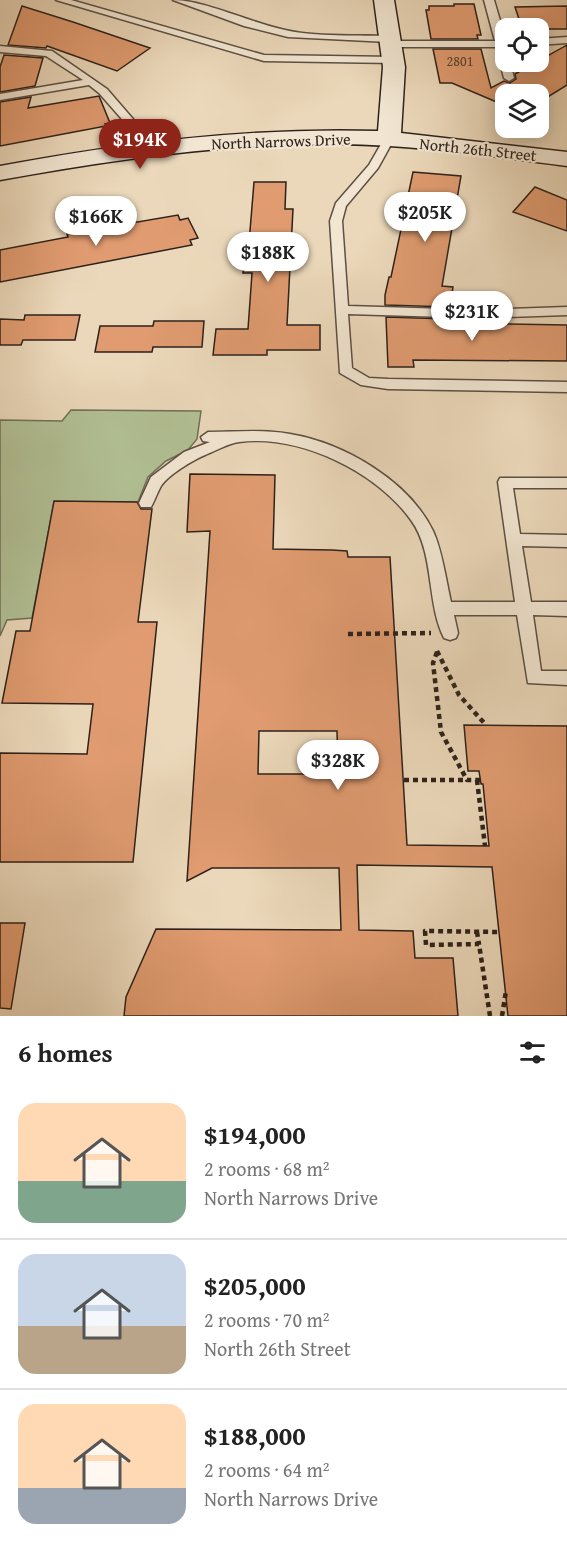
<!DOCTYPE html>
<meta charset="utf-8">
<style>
body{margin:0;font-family:"Gentium Book Plus",serif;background:#f6f6f6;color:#222;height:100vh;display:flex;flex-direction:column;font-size:22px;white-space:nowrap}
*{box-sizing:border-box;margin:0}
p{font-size:20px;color:#767676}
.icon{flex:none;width:33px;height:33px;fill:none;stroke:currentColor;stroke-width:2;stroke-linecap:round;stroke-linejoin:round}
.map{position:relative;height:1016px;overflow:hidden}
.panel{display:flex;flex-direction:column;background:#fff;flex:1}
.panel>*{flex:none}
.controls{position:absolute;left:495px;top:18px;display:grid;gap:12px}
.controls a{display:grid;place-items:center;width:54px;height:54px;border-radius:12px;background:#fff;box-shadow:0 3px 15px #0003;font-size:30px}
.price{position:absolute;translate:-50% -51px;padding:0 14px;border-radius:21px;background:#fff;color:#222;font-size:20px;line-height:39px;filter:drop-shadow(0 2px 3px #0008)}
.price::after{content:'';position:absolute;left:50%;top:36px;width:18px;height:14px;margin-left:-9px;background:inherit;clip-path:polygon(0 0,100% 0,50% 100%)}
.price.current{background:#8f2418;color:#fff}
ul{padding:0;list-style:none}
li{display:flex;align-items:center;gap:18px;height:150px;padding:0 18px}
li+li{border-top:2px solid #e0e0e0}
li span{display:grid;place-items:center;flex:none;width:168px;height:120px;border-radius:18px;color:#555}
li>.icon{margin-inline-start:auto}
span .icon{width:72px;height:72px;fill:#fffc;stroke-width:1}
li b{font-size:26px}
h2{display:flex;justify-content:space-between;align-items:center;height:72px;padding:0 18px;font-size:26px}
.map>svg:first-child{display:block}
.green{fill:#b1c094;stroke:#6f7058;stroke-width:1.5}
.building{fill:#e09b70;stroke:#2d211b;stroke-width:1.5;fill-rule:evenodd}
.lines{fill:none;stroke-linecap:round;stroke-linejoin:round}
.lane-casing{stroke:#5c4f43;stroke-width:3}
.secondary-casing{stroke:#2d211b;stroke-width:3}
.path{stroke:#2d211b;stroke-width:4.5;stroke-dasharray:5 4;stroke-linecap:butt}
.lane{fill:#f2e6d2;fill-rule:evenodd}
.secondary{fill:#f2e6d2;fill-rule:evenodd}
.labels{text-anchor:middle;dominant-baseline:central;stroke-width:4.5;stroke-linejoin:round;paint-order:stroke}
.far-number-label{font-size:14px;fill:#5a4030}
.far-street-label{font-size:16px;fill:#2d211b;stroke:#f2e6d2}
</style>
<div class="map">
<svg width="567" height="1016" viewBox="0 0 567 1016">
<rect width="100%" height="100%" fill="#ebd8ba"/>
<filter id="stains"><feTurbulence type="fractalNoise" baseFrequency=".00333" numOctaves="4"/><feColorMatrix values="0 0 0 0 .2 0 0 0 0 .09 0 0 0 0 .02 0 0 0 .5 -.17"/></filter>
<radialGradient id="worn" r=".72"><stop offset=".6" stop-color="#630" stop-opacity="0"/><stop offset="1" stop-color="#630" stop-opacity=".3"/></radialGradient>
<!-- green -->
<path class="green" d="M71,410L201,411L197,439L188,450L166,461L148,477L138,502H54L32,618L7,620L0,636V420L62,421Z"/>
<!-- building -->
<path class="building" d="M454,4H474L481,35H477L478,39H431L426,10H429V6H454Z
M22,6L73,22L150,48L117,71L47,46L46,48L8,45Z
M567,6V29H538L522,28L515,7Z
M567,45V85L538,103V94H506V106L452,83H440L433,49H481L491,88L504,81L510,83L516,79L515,74Z
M4,55L43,58L35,86L0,92V67Z
M99,96L110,123L105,124L106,126L0,146V102L31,97L28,108Z
M413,172L461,176L442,286L453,287L450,307L385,305V295L389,277H391Z
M254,182H286L285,209H293L287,325H320V350H267V355H213L216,329H248L252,273H243L246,243H249Z
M535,187L567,200V231L513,212Z
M178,215L180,220L188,218L198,238L190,240L192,245L0,282V250L68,237L67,234Z
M25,315H80L75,340H23L21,345H0V319L24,320Z
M386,317L448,319L447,323L567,325V361L413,360L414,367H388Z
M154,321H204L202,347H153L152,352H95L100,326H153Z
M190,474L275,475L273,549L332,550L347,551L348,557H390L407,845L489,846L483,784H481L479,771H468L464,725L567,726V1016H508L492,867L357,865L359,930L413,931L415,958H453L458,1016H124L126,997L156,929L341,930L339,868H212L187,881L210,531L187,532ZM259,731H337L338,774H258Z
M54,501L137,502L141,509H152L138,622H157L133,862H0V753L87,754L93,704L2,703L16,631H30Z
M0,923H25L11,1009L0,1008Z"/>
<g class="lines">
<!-- lane casing -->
<g class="lane-casing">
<path id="lane" d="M56,0H71L264,55L394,57L399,60L394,63L264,61Z
M173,0C204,0 251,23 285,30C314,37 360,35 391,36L394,37V41H495L484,0H494L506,41V62H510L514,78L509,81L504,78L496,47H392L387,44L389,42L288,37L244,26Z
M567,37V43L538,45V39Z
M0,46L52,51L107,89L158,148L153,151L149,150L99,93L89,85L0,100V94L83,80L46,56L0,52Z
M389,136L394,139L378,168L346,206L342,221L348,306L479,310L567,307V315L479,318L348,314L352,368L369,378L388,379L567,382V392L388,389L361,385L340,373L330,221L336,203L369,165L384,139Z
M208,432C235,432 263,429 290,434C344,443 409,481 433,531C442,550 446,580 451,602H515L498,482L500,478H567V488H513L520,534L567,535V547L522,546L531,602H567V616L533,615L541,671H567V685L528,683L517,615H454L458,633L456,638L450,640L444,638C426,602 435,553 411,520C376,471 299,434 239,442C229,443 215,451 205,455C193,460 168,475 161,486C157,493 155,500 151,507H141L139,503L151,477L184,452L210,442L203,441L201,437Z"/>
</g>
<!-- secondary casing -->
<g class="secondary-casing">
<path id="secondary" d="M374,0H394L405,67L401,133L567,152V166C492,156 416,145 340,144C225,143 112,160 0,180V166C125,143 250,127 378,131L383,67Z"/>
</g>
<!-- path -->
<path class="path" d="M348,634L431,633
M437,651L459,695L486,725
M437,652L433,663L441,732L467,780H480
M404,780H467
M477,780L485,846
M477,932L479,944
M490,1016L479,944L426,945L425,931L499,932
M502,1016L506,991"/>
<!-- lane -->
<use href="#lane" class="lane"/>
<!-- secondary -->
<use href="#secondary" class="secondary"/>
</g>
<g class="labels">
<!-- far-number labels -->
<g class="far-number-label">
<text x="460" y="61">2801</text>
</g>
<!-- far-street labels -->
<g class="far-street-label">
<text transform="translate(281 141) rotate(-2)">North Narrows Drive</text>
<text transform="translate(478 149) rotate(6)">North 26th Street</text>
</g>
</g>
<rect width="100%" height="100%" filter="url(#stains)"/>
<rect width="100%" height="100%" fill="url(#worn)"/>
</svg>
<div class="controls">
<a><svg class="icon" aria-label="locate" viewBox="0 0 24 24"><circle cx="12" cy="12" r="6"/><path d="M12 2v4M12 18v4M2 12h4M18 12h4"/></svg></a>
<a><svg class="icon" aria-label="layers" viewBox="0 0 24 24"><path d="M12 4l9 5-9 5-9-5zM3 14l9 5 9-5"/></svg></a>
</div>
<b class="price current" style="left:140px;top:170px">$194K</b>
<b class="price" style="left:425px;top:243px">$205K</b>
<b class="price" style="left:96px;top:247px">$166K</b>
<b class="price" style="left:268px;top:283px">$188K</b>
<b class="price" style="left:472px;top:342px">$231K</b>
<b class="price" style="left:338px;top:791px">$328K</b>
</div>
<section class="panel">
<h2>6 homes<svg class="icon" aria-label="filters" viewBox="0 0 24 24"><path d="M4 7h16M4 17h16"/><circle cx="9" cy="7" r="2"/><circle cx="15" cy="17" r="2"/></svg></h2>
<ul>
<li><span style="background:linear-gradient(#ffd9b3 65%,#7fa58c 0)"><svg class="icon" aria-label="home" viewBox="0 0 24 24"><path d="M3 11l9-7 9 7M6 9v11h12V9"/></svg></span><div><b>$194,000</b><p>2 rooms · 68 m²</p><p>North Narrows Drive</p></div></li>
<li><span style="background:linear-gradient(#c9d6e8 60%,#b9a48a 0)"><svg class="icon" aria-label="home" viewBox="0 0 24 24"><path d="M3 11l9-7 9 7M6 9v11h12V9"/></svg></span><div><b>$205,000</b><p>2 rooms · 70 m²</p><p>North 26th Street</p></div></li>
<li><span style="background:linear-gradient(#ffd9b3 70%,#9aa5b1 0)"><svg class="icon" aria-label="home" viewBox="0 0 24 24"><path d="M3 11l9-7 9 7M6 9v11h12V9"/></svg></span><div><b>$188,000</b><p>2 rooms · 64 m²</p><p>North Narrows Drive</p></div></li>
</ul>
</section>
